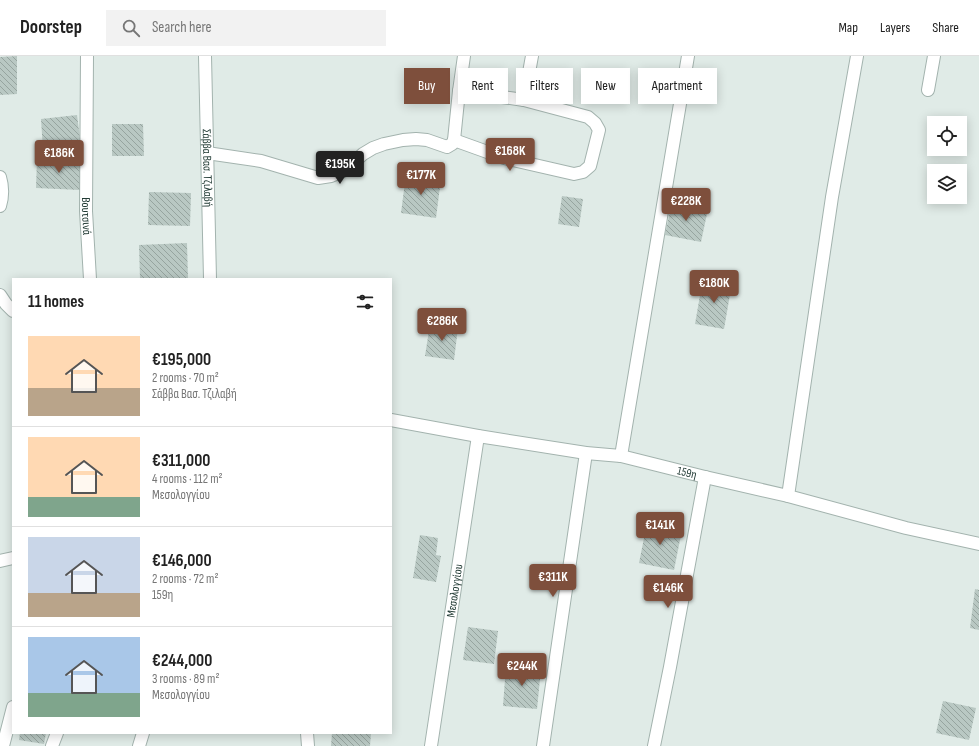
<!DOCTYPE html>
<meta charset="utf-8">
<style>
body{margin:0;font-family:"Sofia Sans Condensed",sans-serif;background:#f2f2f2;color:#222;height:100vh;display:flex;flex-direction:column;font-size:15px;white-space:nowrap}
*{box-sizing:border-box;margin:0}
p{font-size:13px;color:#767676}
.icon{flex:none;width:22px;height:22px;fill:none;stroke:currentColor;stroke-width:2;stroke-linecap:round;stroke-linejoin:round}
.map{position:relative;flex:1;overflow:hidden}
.sheet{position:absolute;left:12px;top:222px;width:380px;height:456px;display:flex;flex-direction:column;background:#fff;border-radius:0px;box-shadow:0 2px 10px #0003}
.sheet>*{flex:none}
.guide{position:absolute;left:404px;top:12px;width:380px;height:36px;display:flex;gap:8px}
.fabs{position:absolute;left:927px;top:60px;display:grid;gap:8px}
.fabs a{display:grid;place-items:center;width:40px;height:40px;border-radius:0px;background:#fff;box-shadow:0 2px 10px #0003;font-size:20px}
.price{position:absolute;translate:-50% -34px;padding:0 9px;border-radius:4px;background:#7e4f3c;color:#fff;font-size:13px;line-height:26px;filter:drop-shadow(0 1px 2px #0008)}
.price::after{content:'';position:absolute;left:50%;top:24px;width:12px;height:9px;margin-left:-6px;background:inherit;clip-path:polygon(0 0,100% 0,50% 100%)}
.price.active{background:#222;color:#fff}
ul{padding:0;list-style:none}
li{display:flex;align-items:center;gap:12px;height:100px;padding:0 16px}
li+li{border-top:1px solid #e0e0e0}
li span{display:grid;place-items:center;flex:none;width:112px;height:80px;border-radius:0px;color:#555}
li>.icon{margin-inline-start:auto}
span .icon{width:48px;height:48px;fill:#fffc;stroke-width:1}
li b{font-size:17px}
h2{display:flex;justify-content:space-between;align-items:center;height:48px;padding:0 16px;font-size:17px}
.chip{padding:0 14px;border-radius:0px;background:#fff;box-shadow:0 2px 10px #0003;font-size:14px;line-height:36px}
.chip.active{background:#7e4f3c;color:#fff}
header{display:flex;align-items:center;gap:24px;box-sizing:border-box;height:56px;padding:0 20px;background:#fff;border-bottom:1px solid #e0e0e0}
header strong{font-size:19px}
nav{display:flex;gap:22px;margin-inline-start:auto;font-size:14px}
.search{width:280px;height:36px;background:#f2f2f2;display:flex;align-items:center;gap:10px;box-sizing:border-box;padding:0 14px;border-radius:0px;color:#767676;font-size:15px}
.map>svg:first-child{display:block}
.building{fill:url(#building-back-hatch)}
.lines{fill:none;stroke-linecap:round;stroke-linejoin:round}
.street-casing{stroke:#a3b3ae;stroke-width:14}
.street{stroke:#fff;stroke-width:12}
.labels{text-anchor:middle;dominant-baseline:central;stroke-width:4;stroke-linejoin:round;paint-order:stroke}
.street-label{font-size:12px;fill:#223b35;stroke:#f1f8f4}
</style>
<header>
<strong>Doorstep</strong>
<div class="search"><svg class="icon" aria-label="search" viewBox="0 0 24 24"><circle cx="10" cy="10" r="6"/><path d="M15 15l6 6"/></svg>Search here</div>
<nav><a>Map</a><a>Layers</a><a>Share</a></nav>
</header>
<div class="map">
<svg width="979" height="690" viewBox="0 0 979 690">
<defs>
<pattern id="building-back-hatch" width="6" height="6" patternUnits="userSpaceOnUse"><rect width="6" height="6" fill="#b9c8c3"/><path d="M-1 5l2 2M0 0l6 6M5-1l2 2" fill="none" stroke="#96a49f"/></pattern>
</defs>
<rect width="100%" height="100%" fill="#e0ebe7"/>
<!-- building -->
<path class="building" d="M17,0V38L0,39V1Z
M77,59L81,90L43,94L41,63Z
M112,68H143L144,100H112Z
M37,103L82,105L80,134L36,132Z
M406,118L441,123L436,162L401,157Z
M149,136L191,137L190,170L148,169Z
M562,140L583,143L579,171L558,168Z
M672,146L708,153L701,186L665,179Z
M187,187L188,223H140L139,189Z
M703,222L732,227L724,273L695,268Z
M430,268L458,272L454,304L425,300Z
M647,467L682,474L674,514L639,507Z
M420,479L438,482L436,499L441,500L436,526L413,522Z
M975,533L979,534V574L970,572Z
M468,571L498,575L494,608L463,604Z
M506,610L541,613L537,653L503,650Z
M943,645L976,652L969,684L936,677Z
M20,677H46L44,688L19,684Z
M332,677H371L370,690H331Z"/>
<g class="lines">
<!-- street casing -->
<g class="street-casing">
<g id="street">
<path id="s1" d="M87,0L86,155L90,223"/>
<path id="s2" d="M205,0L210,223"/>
<path d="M928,34L934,0"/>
<path d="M524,44L532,0"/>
<path d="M454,84L504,102L574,118L583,116L590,110L599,74L595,67L588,61L524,44L459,35"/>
<path d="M207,97L261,105L318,122L331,120L345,114L363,98L373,92L384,88L403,84L416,83L427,84L447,91L452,88L454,84L459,35L464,0"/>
<path d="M0,121C3,131 3,140 0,150"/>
<path d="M0,239L6,248L13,255"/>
<path id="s3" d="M391,364L478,380L586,397L621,400L705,421L788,440L906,472L979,488"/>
<path d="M621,400L688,0"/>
<path d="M788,440L832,141L857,0"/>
<path d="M0,505L13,502"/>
<path d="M307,677L308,690"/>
<path d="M3,690L13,651"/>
<path d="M52,690L57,677"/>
<path d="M139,690L143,677"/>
<path id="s4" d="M431,690L478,380"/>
<path d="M543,690L586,397"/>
<path d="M654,690L670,611L705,421"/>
</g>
</g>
<!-- street -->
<use href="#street" class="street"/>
</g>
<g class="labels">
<!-- street labels -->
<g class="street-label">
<text stroke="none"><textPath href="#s2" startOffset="112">Σάββα Βασ. Τζιλαβή</textPath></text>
<text stroke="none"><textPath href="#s1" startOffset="160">Βουτσινά</textPath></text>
<text stroke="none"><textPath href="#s3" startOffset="301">159η</textPath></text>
<text stroke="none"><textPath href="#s4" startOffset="157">Μεσολογγίου</textPath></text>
</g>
</g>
</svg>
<div class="fabs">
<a><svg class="icon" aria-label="locate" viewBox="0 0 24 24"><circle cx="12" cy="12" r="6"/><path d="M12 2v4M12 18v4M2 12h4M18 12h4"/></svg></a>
<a><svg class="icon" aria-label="layers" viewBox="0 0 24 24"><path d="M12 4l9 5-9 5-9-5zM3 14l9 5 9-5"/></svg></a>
</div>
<b class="price" style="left:510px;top:116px">€168K</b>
<b class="price" style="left:59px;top:118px">€186K</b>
<b class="price active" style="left:340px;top:129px">€195K</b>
<b class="price" style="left:421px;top:140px">€177K</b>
<b class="price" style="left:686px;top:166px">€228K</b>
<b class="price" style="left:714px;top:248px">€180K</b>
<b class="price" style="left:442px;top:286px">€286K</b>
<b class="price" style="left:660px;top:490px">€141K</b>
<b class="price" style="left:553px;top:542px">€311K</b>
<b class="price" style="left:668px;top:553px">€146K</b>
<b class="price" style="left:522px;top:631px">€244K</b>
<div class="guide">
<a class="chip active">Buy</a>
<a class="chip">Rent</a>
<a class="chip">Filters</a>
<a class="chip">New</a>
<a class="chip">Apartment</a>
</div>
<section class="sheet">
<h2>11 homes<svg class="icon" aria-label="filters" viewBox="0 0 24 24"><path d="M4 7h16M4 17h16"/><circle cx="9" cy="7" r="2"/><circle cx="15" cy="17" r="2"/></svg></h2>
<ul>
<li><span style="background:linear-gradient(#ffd9b3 65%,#b9a48a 0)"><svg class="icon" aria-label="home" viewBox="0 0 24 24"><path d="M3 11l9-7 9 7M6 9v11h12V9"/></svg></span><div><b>€195,000</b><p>2 rooms · 70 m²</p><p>Σάββα Βασ. Τζιλαβή</p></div></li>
<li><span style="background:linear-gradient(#ffd9b3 75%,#7fa58c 0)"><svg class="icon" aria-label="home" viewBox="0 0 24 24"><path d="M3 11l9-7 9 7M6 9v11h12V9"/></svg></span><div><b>€311,000</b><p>4 rooms · 112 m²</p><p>Μεσολογγίου</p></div></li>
<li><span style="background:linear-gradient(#c9d6e8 70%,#b9a48a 0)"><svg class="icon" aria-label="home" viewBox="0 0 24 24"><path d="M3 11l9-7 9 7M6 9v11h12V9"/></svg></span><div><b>€146,000</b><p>2 rooms · 72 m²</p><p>159η</p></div></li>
<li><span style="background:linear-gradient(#a9c7e8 70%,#7fa58c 0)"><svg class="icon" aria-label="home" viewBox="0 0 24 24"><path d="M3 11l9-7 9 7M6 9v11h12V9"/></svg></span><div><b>€244,000</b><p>3 rooms · 89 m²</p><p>Μεσολογγίου</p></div></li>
</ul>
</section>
</div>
